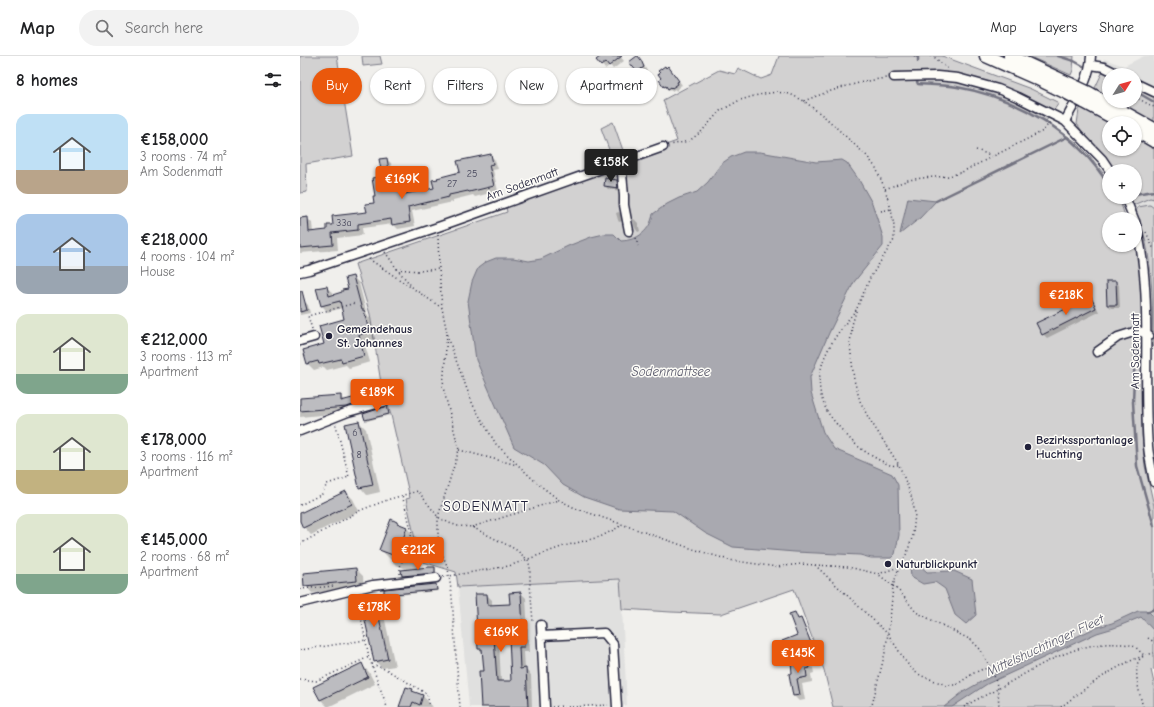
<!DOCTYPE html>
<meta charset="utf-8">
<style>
body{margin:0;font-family:"Comic Neue",sans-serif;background:#f2f2f2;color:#202124;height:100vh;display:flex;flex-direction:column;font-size:15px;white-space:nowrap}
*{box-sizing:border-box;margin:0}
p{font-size:13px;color:#757577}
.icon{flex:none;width:22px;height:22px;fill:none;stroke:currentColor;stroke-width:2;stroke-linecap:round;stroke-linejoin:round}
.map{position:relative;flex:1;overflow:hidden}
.side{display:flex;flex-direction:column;background:#fff;width:300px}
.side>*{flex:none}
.hud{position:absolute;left:12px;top:12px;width:380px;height:36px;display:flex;gap:8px}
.needle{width:26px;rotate:53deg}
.fabs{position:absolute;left:802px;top:12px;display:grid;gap:8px}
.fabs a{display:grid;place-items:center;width:40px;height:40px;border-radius:50%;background:#fff;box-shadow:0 1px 3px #0004;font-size:20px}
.price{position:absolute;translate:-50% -34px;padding:0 9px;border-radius:4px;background:#ea580c;color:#fff;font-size:13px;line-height:26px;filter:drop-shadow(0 1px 2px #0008)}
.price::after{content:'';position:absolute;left:50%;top:24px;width:12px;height:9px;margin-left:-6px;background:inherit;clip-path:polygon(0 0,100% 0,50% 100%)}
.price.active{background:#222;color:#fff}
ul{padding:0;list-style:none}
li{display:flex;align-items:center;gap:12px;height:100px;padding:0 16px}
li span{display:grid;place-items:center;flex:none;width:112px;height:80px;border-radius:12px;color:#555}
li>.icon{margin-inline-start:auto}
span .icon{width:48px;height:48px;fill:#fffc;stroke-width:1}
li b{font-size:17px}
h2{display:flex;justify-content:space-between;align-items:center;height:48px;padding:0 16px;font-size:17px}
.tag{padding:0 14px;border-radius:18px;background:#fff;box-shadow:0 1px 3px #0004;font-size:14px;line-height:36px}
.tag.active{background:#ea580c;color:#fff}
header{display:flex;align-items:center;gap:24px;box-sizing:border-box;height:56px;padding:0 20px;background:#fff;border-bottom:1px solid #e0e0e0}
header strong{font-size:19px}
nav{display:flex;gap:22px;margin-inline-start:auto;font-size:14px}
.search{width:280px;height:36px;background:#f2f2f2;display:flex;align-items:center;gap:10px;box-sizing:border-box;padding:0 14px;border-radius:22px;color:#757577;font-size:15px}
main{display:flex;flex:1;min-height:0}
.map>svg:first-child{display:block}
.built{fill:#e0e0df}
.green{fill:#d2d1d1;stroke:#7a7a86}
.water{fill:#a9a9b0;stroke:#737381}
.shadow{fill:#0003;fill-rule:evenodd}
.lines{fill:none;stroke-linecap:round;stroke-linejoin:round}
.stream{stroke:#737381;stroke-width:2.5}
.building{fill:#bcbcc0;stroke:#22223b;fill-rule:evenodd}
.minor-casing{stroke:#22223b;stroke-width:11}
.highway-casing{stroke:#22223b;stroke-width:15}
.path{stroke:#22223b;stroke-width:1.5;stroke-dasharray:1 3;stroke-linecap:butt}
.minor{stroke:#fdfcf7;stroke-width:8}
.highway{stroke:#fdfcf7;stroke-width:12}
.highway-bridge-casing{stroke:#22223b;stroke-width:15;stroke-linecap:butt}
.highway-bridge{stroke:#fdfcf7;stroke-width:12}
.poi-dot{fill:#22223b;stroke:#fdfcf7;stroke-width:1.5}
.labels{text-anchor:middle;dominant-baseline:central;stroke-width:3;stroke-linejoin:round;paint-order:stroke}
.number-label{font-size:10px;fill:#48485c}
.street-label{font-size:12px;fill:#22223b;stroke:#fdfcf7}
.poi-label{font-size:12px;font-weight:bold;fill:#22223b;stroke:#fdfcf7;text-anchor:start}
.water-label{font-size:13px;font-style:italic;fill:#58586a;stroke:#fdfcf7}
.quarter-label{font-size:14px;letter-spacing:1px;fill:#22223b;stroke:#fdfcf7}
</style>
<header>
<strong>Map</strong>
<div class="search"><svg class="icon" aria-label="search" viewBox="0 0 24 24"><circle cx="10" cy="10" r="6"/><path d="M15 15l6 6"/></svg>Search here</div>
<nav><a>Map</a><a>Layers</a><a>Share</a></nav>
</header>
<main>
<section class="side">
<h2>8 homes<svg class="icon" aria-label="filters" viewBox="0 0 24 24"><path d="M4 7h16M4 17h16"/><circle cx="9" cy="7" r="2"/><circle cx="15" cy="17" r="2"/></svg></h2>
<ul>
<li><span style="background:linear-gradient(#bfe0f5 70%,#b9a48a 0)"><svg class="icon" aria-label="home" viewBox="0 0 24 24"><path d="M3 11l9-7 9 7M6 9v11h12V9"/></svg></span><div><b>€158,000</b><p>3 rooms · 74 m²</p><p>Am Sodenmatt</p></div></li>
<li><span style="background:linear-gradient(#a9c7e8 65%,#9aa5b1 0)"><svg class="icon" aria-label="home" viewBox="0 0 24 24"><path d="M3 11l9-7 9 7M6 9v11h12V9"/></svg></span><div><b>€218,000</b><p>4 rooms · 104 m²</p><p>House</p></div></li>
<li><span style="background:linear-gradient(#dfe7d0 75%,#7fa58c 0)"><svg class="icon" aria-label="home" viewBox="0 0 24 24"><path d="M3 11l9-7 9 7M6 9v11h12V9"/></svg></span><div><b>€212,000</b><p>3 rooms · 113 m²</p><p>Apartment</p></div></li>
<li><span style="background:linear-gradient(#dfe7d0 70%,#c2b280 0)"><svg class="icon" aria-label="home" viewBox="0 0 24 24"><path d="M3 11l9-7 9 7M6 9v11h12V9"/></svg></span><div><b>€178,000</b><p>3 rooms · 116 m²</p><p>Apartment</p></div></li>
<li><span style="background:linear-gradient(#dfe7d0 75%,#7fa58c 0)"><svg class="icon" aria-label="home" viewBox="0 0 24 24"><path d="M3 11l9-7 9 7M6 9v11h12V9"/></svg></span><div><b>€145,000</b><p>2 rooms · 68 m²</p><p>Apartment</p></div></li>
</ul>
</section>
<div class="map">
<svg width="854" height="651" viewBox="0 0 854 651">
<rect width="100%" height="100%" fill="#f0efec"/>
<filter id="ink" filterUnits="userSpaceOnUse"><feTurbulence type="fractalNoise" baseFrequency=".025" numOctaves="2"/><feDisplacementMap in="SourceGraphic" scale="8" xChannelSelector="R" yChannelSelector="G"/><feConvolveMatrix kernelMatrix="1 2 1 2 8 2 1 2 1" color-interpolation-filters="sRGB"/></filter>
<g filter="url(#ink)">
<!-- built -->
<path class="built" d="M844,0H854V39L835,30V19H812L803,15L804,3L824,10Z
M850,142L854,143V152L850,149L839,151L836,155L833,149Z
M320,523L322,553L327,649L315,651H169L158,531Z"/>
<!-- green -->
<path class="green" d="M0,0H37L53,100L6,108L7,136L0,137Z
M62,0H80L82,8L63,10Z
M479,0H642L731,33L759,47L746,65L776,86L790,100L809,125V141H819V142L826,163H809V189H835V188L838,197L842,229L843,280L842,342V379L845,410L854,450V613L851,614L854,627V651H533L524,614L494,533L421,558L371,556L322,553L320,523L158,531L156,516L120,505L106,443L110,442L91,359L81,327L70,258L55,208L207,156L204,143L284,115L285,109L311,99L301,72L313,66L325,100L349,95L377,85L363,44L419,14L435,18L438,12L461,23L472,19Z
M728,0H774L773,14L771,19Z
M803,15L812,19H809V41L795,32Z
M835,30L854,39V67L817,45H835Z
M781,51L809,67V93H835V82L854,93V143L850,142L833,149L829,141H835V115H815L806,102L782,75L777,68L779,54Z
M850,149L854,152V291L852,290C853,254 853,217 845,182C843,173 839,164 836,155L838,151Z"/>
<!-- water -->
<path class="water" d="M444,96H460L516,106L542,104L547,107L559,124L572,147L583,181V190L554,226L529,277L510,321L511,337L523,376L534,393L592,418L598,429L599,479L595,498L591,502H571L560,499L495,496L433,491L405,477L373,455L319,453L284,441L263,429L244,409L214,391L176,304L168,245L172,226L178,212L186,206L196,202H213L229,205L241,203L268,190L291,181L304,178H314L321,185C338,184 350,175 353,158L367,148L379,142L397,136L408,126L421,108L431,101Z
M608,142L636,145L620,162L600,178Z
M616,506L627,516L654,515L672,523L676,559L666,568L655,559L645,533L635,526L623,528L611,521L610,511Z
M838,555H848L854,561V575L841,561L814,572L797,577L687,628L652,651H644L663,636L686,623L795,572L812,567Z"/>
<!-- shadow -->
<path class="shadow" d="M302,0H320L324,5L313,13L310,9L305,13L302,9Z
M341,4L347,15L341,19L331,6Z
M372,15L382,29L380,30V31L376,35L375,33L372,35L370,33L368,34L360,24Z
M190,99L195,104L198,113L193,114L198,135L175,141L173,139L153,144V146L112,155L115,170L98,173L93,168L62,172L63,179L37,182L38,194L0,197V163L7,162L12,167L13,177L28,175L34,170L68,157L75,148L76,141L83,121L86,103L91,107L95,135L104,133L109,138L135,133Z
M317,125L320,129L321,135L308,133L305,130Z
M319,156L321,158L322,165L319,166L318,164L316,157Z
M334,163L338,167L340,175L338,176L335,172L333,164Z
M53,221L59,227L67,259L70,262L75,283L64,286L70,306L49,312L46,309L27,314L24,311L14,314L8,308L25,289L45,264L42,252L28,256L22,250L26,231L33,237V240L49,234Z
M815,226L819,229L820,252H811L808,249Z
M790,242L795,247L799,256L747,282L743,278Z
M5,246L8,249L10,257L0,259V247Z
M82,335L88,341L89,346L52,356L0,361V343L40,340L46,345Z
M87,352L89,354L90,359L67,365L66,364L64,358Z
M59,366L66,373L80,436L67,439L60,431Z
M46,436L53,443L59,455L11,479L4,471L0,463V459Z
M97,467L100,470L107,472L123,488L117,504L121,508L119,513L135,512L136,513V518L104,521L103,520L109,514L96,509L80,493Z
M56,513L63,520L64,532L12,537L5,529Z
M136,529L137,530L138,535L87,540L85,539Z
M221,537L226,542L229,596H224L225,613L231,619L232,651H182L185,616L184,598L179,593L187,539L192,544V550L211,549ZM210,585L212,626H201L199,586Z
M74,539L81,546L95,610L82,612L75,605Z
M495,557L498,564L501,563L502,564L512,588L503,591L501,588L487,593L486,591L498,580Z
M504,604L513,612L514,617L511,618L512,626L502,628L505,644L499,645L494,640L490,618H494Z
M62,609L69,616L75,628L28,651L21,644L15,632Z
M112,634L116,638L123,640L133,651H100Z"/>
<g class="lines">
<!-- stream -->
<path class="stream" d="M615,0L618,1V5
M758,0L774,5L783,10
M617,26L618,28C631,29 644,29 657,31C718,42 777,76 809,130
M835,35L854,46
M835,138L854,135
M816,141V143L823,141
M636,145L767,81
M843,290H838L835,295L833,346L837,410L854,470
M847,556L854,553"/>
</g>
<!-- building -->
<path class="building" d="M301,0H322L309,10L306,6L301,10L296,4Z
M337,0H338L341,4L344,11L337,16L329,6Z
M365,10L366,12L368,10L379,25L377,26L378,28L372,32L371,31L368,33L366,30L364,31L359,24L361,22L358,18L360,17L358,15Z
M191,98L193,108L189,109L194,130L169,136L168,135L149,139V141L108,151L110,166L92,169L91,163L58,168V174L32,177L33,189L0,192V162L8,161L9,176L27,174V169H33L32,160L67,156L65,148L74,147L73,140H75L72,122L82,120L79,103L87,102L92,134L104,132L105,138L134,132L132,124L138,123L137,122L160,116L157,105Z
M305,122L317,124L318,132L304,130Z
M53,220L62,254H64L69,276L59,279L64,300L42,306L41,303L19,308L18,305L7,308L3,294L24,288L19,270L44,263L40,245L21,250L16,232L27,230L29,240L42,236V234L48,233L45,222Z
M806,225H816L817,249H807Z
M0,235H2L7,254L0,256Z
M791,241L796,252L742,279L736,267Z
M83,334L84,341L46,351L0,355V342L41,339V345Z
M87,350L89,358L65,364L63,358Z
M59,365L73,429L59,432L45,368Z
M46,435L52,448L3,472L0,465V457Z
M91,463L97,466V467L107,471L101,489L105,491L101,502L79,494Z
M129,511H135V517L102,520L101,514Z
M56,512L57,525L4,530L3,517Z
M136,528L137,534L84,539V533Z
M221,536L224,591H219L220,613L226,612L228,651H181L179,615H184L182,593H178L175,538H187L188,549L210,548L209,537ZM209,580L211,625H197L194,581Z
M74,538L88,603L74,606L60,541Z
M495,556L498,563L501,562L511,587L501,591L500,587L488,592H485L482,585L497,579L489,558Z
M504,603L505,606H508L510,612L506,613L507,621L497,623L500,639L493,640L489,618L492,617L491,605Z
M62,607L68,621L20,644L13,631Z
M106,631L113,633L112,635L123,639L120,649L113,646L111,651H99Z"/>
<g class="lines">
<!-- minor casing -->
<g class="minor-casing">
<path id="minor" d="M791,9L804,11L820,19
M594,21L637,20L658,22L698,33L717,41L765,65L802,103L810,115
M835,27L854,36
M765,65C776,45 790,23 791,0
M321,106L324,140V149L329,175
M825,141L834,163
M835,165C854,237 842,316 848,390C849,402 852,414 854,426
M0,216L9,214L138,171L363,91
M0,285L14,281
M797,296L818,281L837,275L842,276L849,280
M0,375L48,356L84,346
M0,547L73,529L136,522
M241,569L245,651
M241,580L304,577L313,588L317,651"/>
</g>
<!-- highway casing -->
<g class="highway-casing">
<path id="highway" d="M686,0L740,24L767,37
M710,0L770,28
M789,37L854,73
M784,46L823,67
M835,74L854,85"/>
</g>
<!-- path -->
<path class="path" d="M631,0L634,1L648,13
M835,41L854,51
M504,45C531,34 557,26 586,22
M676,94L693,100
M585,133L608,124L622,122L649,120L662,116L743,75L750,66
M581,155L591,153
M846,176L854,194
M138,179L139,213L142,252L147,277L154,299L173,349L196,388L237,427L259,444L275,452L393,493L429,504L477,511L501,508L548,511L578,518L599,511L607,497L613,479L615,457L611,439L599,409L568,361L560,345L554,324L550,289L552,269L557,252L570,222L594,184V170L591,153L585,133L576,112L567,100L556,90L526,62L504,45L490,38L476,36L458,39L440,44L420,55L401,76L389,85L370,89
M336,182L338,190
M85,196L97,213L114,233L142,252
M69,203L112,232
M97,213L118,215L139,213
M556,254C533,282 507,315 526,353C530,362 544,376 551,384C560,393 570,399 581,405C584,406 587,408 590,409C592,410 596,409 599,409
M12,273L8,260L55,247
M147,278L143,331L159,394L138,461V480L140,493L148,512L152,541L156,600L160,651
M159,394L217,409
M0,449L22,438L27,428L49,421L36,369
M172,471L259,444
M0,488L61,454L90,443L118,435L138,461L149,467L158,470L172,471L215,493L228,504L230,511V528L233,566
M515,509L588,578L606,606L615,616L622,620L646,629H656L674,617L683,613L692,612
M599,511L593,530L600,536L616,556L671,584L680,593L693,616L698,633L699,651
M100,518V511L112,477L102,439
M143,521L209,510L264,490L300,481L319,471L320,467
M0,533L34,530
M57,541L69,601L87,651
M848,582L854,586
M0,594L66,584
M72,608L87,614L127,638L130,651
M0,623L16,625L69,601
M252,651L263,650L269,651L308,649
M570,651L572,649L585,597L590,564L593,530L578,518
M664,651C676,643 689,638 701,631C736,612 775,585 817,588C822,588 830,588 835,591C838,593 841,597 844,599C843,601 841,602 839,604C833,614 840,640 843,651
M761,651C787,631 821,604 854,597"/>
<!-- minor -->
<use href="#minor" class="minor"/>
<!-- highway -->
<use href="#highway" class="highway"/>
<!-- highway-bridge casing -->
<g class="highway-bridge-casing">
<path id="highway-bridge" d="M770,28L789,37
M767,37L784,46"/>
</g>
<!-- highway-bridge -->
<use href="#highway-bridge" class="highway-bridge"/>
</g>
</g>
<!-- markers -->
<g class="poi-dot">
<circle cx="29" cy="280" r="4"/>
<circle cx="728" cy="391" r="4"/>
<circle cx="588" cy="508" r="4"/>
</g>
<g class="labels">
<!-- number labels -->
<g class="number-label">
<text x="172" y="118">25</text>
<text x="152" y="128">27</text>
<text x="44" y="167">33a</text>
<text x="55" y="377">6</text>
<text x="59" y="399">8</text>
</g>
<!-- street labels -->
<g class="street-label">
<text transform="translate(222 128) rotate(-20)">Am Sodenmatt</text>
<text transform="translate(835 295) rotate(-90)">Am Sodenmatt</text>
</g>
<!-- poi labels -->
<g class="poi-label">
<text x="37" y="273">Gemeindehaus<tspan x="37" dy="14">St. Johannes</tspan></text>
<text x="736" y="384">Bezirkssportanlage<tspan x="736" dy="14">Huchting</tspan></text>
<text x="596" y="508">Naturblickpunkt</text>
</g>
<!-- water labels -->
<g class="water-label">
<text x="371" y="315">Sodenmattsee</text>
<text transform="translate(745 589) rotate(-25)">Mittelshuchtinger Fleet</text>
</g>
<!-- quarter labels -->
<g class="quarter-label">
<text x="186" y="450">SODENMATT</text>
</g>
</g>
</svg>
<div class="fabs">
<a><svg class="needle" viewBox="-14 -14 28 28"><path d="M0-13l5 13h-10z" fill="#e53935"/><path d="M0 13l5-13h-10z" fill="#757577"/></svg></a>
<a><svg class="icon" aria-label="locate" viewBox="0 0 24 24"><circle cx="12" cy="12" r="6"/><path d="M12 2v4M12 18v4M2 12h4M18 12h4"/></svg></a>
<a>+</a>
<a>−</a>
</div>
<b class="price active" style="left:311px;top:127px">€158K</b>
<b class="price" style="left:102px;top:144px">€169K</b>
<b class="price" style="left:766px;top:260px">€218K</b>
<b class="price" style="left:77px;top:357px">€189K</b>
<b class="price" style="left:118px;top:515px">€212K</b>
<b class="price" style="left:74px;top:572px">€178K</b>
<b class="price" style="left:201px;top:597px">€169K</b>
<b class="price" style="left:498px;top:618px">€145K</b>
<div class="hud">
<a class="tag active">Buy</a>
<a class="tag">Rent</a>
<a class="tag">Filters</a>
<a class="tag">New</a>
<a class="tag">Apartment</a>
</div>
</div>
</main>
